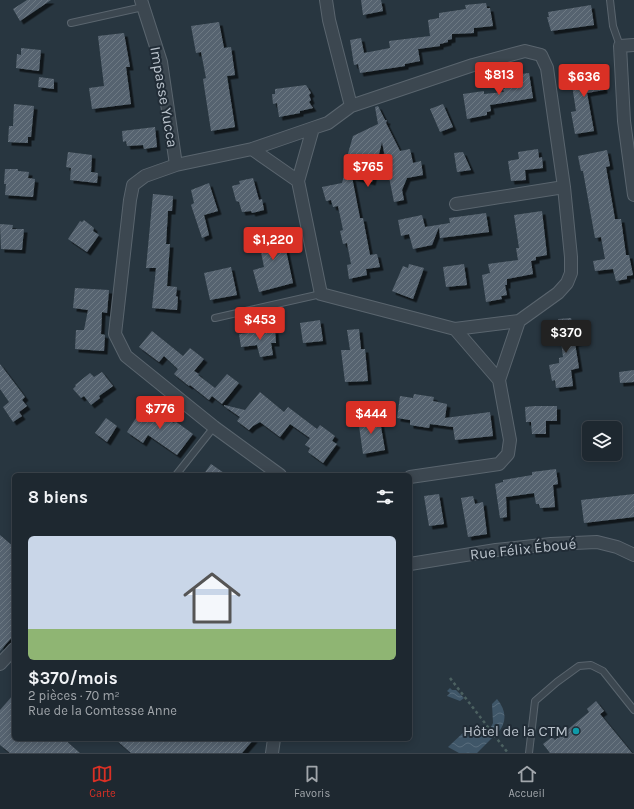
<!DOCTYPE html>
<html lang="fr">
<meta charset="utf-8">
<style>
body{margin:0;font-family:Karla,sans-serif;background:#2b343c;color:#f1f3f6;height:100vh;display:flex;flex-direction:column;font-size:15px;white-space:nowrap}
*{box-sizing:border-box;margin:0}
p{font-size:13px;color:#a1a6ab}
.icon{flex:none;width:22px;height:22px;fill:none;stroke:currentColor;stroke-width:2;stroke-linecap:round;stroke-linejoin:round}
.map{position:relative;flex:1;overflow:hidden}
.side{position:absolute;left:12px;top:473px;width:400px;height:268px;display:flex;flex-direction:column;background:#1e2830;border-radius:6px;box-shadow:0 2px 10px #0003,0 0 0 1px #3c444c}
.side>*{flex:none}
.controls{position:absolute;left:582px;top:421px;display:grid;gap:8px}
.controls a{display:grid;place-items:center;width:40px;height:40px;border-radius:6px;background:#1e2830;box-shadow:0 2px 10px #0003,0 0 0 1px #3c444c;font-size:20px}
.price{position:absolute;translate:-50% -34px;padding:0 9px;border-radius:4px;background:#d93025;color:#fff;font-size:13px;line-height:26px;filter:drop-shadow(0 1px 2px #0008)}
.price::after{content:'';position:absolute;left:50%;top:24px;width:12px;height:9px;margin-left:-6px;background:inherit;clip-path:polygon(0 0,100% 0,50% 100%)}
.price.current{background:#222;color:#fff}
ul{padding:0;list-style:none}
li{display:grid;align-content:center;gap:8px;height:212px;padding:0 16px}
li span{display:grid;place-items:center;height:124px;border-radius:6px;color:#555}
li>.icon{margin-inline-start:auto}
span .icon{width:72px;height:72px;fill:#fffc;stroke-width:1}
li b{font-size:17px}
h2{display:flex;justify-content:space-between;align-items:center;height:48px;padding:0 16px;font-size:17px}
.menu{display:flex;justify-content:space-around;align-items:center;height:56px;border-top:1px solid #3c444c;background:#1e2830;font-size:11px;color:#a1a6ab}
.menu a{display:grid;justify-items:center;gap:2px}
.menu .current{color:#d93025}
.map>svg:first-child{display:block}
.water{fill:url(#water-waves)}
.building{fill:url(#building-hatch);filter:url(#shadow)}
.lines{fill:none;stroke-linecap:round;stroke-linejoin:round}
.lane-casing{stroke:#5a656e;stroke-width:8}
.street-casing{stroke:#5a656e;stroke-width:14}
.path{stroke:#4c6161;stroke-width:2.5;stroke-dasharray:3 3;stroke-linecap:butt}
.lane{stroke:#3c4750;stroke-width:6}
.street{stroke:#3c4750;stroke-width:12}
.culture-dot{fill:#0f9aa8;stroke:#212c36;stroke-width:1.5}
.labels{text-anchor:middle;dominant-baseline:central;stroke-width:4;stroke-linejoin:round;paint-order:stroke}
.street-label{font-size:15px;fill:#b9c2cb;stroke:#212c36}
.poi-label{font-size:15px;fill:#b9c2cb;stroke:#212c36;text-anchor:end}
</style>
<div class="map">
<svg width="634" height="753" viewBox="0 0 634 753">
<defs>
<pattern id="water-waves" width="16" height="10" patternUnits="userSpaceOnUse"><rect width="16" height="10" fill="#3f5668"/><path d="M0 5q4-4 8 0t8 0" fill="none" stroke="#596d7c"/></pattern>
<pattern id="building-hatch" width="6" height="6" patternUnits="userSpaceOnUse"><rect width="6" height="6" fill="#576470"/><path d="M-1 1l2-2M0 6l6-6M5 7l2-2" fill="none" stroke="#6d7983"/></pattern>
<filter id="shadow"><feDropShadow dx="3.5" dy="3.5" stdDeviation="0" flood-color="#0009"/></filter>
</defs>
<rect width="100%" height="100%" fill="#283640"/>
<!-- water -->
<path class="water" d="M450,688L452,690H456L464,698L460,701L447,696L450,693L447,691Z
M497,699C507,711 507,723 497,734L491,727L493,723L492,704Z
M486,730L492,738L477,753H459L448,747L465,731L473,733Z"/>
<!-- building -->
<path class="building" d="M27,0H51L20,21L13,9Z
M361,0H381L383,11L363,15Z
M486,3L487,8H490L493,26L474,28V33L452,34V39L448,40V42L440,44V46L418,49L420,61L405,64V66L360,73L358,64L354,65L350,40L361,38L364,53L390,48L389,41L430,36L428,20L439,18V13L466,9L465,5Z
M591,5L594,25L551,31L547,17H549L548,12Z
M219,22L224,48L231,47L235,75L227,76L235,127L211,131L203,79L206,78L201,52L196,53L191,26Z
M124,33L130,67H126L131,104L92,109L89,88L104,86L98,36Z
M21,48L41,50L39,71L16,68L17,54L21,55Z
M589,69L590,71L601,70L604,90L587,93L594,131L575,134L571,112L576,111L570,72Z
M529,73L533,98L490,105L491,111L487,112V115L467,119L463,94L484,91V94L504,92L503,89L506,88L504,76Z
M39,77L54,79V89L38,87Z
M306,85L311,93L309,95L311,100L309,102L313,108L300,111V113L279,117L277,103L273,104L272,94H275V89Z
M14,104L34,106L31,137H28V143L8,142L9,126H13Z
M443,104L453,127L440,132L430,109Z
M378,106L385,120H387L386,123L400,151L410,149L413,163L421,161L423,175L407,178L402,190L404,200L394,202L382,142L372,182L352,177L360,218H363L370,255L377,254L380,267L366,269L367,275L349,279L347,265L351,264L347,243L343,244L340,231L343,230L338,206L333,207L331,200L326,201L322,187L342,183L347,165L345,164L353,136L378,124L375,107Z
M155,127L157,147L144,149L143,145L127,146L126,141L123,142L122,131Z
M538,149L539,158L542,157L543,168L525,170L526,180L511,181L508,161L519,159L518,152Z
M607,150L610,166L606,167L615,219H621L626,255H629L633,275L627,276V279L616,281L613,269L595,271L593,261L605,259L601,237L595,238L583,171H581L578,156Z
M68,152L92,155L91,172L98,173L97,183L70,180L71,168L66,167Z
M463,152L471,170L457,172L454,153Z
M5,169H18V171L29,172L28,178L35,179L33,197L5,195L6,184H4Z
M253,178L259,200L262,199L264,210L252,213L251,211L242,212L239,202L236,201L232,186L240,184L239,181Z
M209,183L218,211L204,215L209,235L202,238L191,205L194,203L191,190Z
M153,194L173,196L172,211H168L166,244H170L167,286L177,287L176,296L178,297L177,310L152,308L156,268H146Z
M542,211L547,255L536,257V260L531,261L533,274L507,279V285H505L507,295L501,296L502,299L486,302L482,275L490,273L488,264L518,260L516,248H519L514,215Z
M486,213L489,232L440,238L439,227L432,245L413,249L409,234L401,236L398,220L422,215L425,227L450,223L449,218Z
M84,220L94,228L93,231L99,235L87,252L68,239L80,221L82,222Z
M0,224L13,225L12,229H24L22,250L1,249Z
M281,227L293,283L259,292L253,270L264,267L257,232Z
M409,264L424,268L413,299L392,291L403,266L408,268Z
M464,264L467,285L446,287L443,267Z
M231,267L237,295L210,300L204,273Z
M75,288L109,290L107,313L102,312L101,334L105,335L104,351L75,349L76,330H84L88,310L73,308Z
M571,318L572,322L577,321L580,342L575,343L579,368L571,370L573,386L556,388L555,380L552,381L549,365L559,363V358L563,357L558,319Z
M320,320L323,341L303,343L300,323Z
M359,329L361,349H365L368,381L345,382L341,350H350L347,330Z
M275,330L276,343H271L273,355L260,357L257,345L241,347L239,334Z
M152,331L183,356L190,348L204,359L194,371L199,374L198,375L215,388L227,374L239,383L222,404L212,396L209,400L190,385L189,386L174,374L178,369L164,356L159,362L139,347Z
M0,364L25,397L22,400L27,406L19,412L22,416L13,422L3,407L9,402L0,389Z
M634,370V382L620,383L619,372Z
M102,372L113,386L99,396L100,398L91,405L84,396L81,398L73,389L76,386L75,385L90,373L94,377Z
M260,392L284,412L288,407L317,429L320,425L335,436L332,441L337,444L323,463L308,452L310,448L305,445L310,438L290,424L280,437L260,422L253,426L249,430L237,421L240,417L224,406V405L245,410Z
M414,394L434,397L433,401L447,404L445,418L490,412L493,436L455,440L453,427L430,424L429,428L410,425V420L397,418L400,396L413,398Z
M145,404L174,423L175,421L193,434L177,455L148,435L143,443L127,432Z
M535,406H557V421H546V434H532L531,422H526L525,407Z
M379,415L385,450L363,454L358,419Z
M106,418L117,426L107,442L95,433Z
M211,464L227,475H203Z
M556,469L558,484L553,485L555,507L540,508L539,504H536L534,493L506,497L507,517L500,518L495,484L503,482V480L532,475V472Z
M439,494L444,524L429,526L424,496Z
M634,494V517L584,523L581,500Z
M473,496L475,504L483,502L487,534L468,537L461,498Z
M0,535L14,547V635L0,651Z
M14,694V739H64L80,753H10L0,745V710Z
M596,701L604,711L600,714L632,753H550L543,744L552,737L555,740L589,712L587,709Z
M115,739H254L242,753H131Z"/>
<g class="lines">
<!-- lane casing -->
<g class="lane-casing">
<path id="lane" d="M610,0L613,26L620,46
M71,23L143,7
M215,318L321,294
M176,475L214,427
M529,753L535,701L557,682L579,666L591,665L603,671L634,710"/>
</g>
<!-- street casing -->
<g class="street-casing">
<path id="street" d="M141,0L161,62L176,165
M326,0L329,20L351,106
M634,45L620,46L624,121L634,195
M252,149L298,181
M456,204L564,187
M499,380L519,321
M280,475L214,427L126,356L115,334L130,200L133,185L145,176L176,165L252,149L313,128L328,123L351,106L473,65L525,51L541,55L547,68L564,187L571,257V273L567,283L558,293L519,321L455,329L321,294L298,181L313,128
M410,477L499,464L508,454L510,440L499,380L455,329
M410,564L496,550L551,544L597,542L617,547L634,555
M0,664L14,649
M272,753L274,739"/>
</g>
<!-- path -->
<path class="path" d="M450,678L508,753"/>
<!-- lane -->
<use href="#lane" class="lane"/>
<!-- street -->
<use href="#street" class="street"/>
</g>
<!-- markers -->
<circle class="culture-dot" cx="576" cy="731" r="4"/>
<g class="labels">
<!-- street labels -->
<g class="street-label">
<text transform="translate(164 97) rotate(80)">Impasse Yucca</text>
<text transform="translate(523 549) rotate(-6)">Rue Félix Éboué</text>
</g>
<!-- poi labels -->
<g class="poi-label">
<text x="568" y="731">Hôtel de la CTM</text>
</g>
</g>
</svg>
<div class="controls">
<a><svg class="icon" aria-label="layers" viewBox="0 0 24 24"><path d="M12 4l9 5-9 5-9-5zM3 14l9 5 9-5"/></svg></a>
</div>
<b class="price" style="left:499px;top:96px">$813</b>
<b class="price" style="left:584px;top:98px">$636</b>
<b class="price" style="left:368px;top:188px">$765</b>
<b class="price" style="left:273px;top:261px">$1,220</b>
<b class="price" style="left:260px;top:341px">$453</b>
<b class="price current" style="left:566px;top:354px">$370</b>
<b class="price" style="left:160px;top:430px">$776</b>
<b class="price" style="left:371px;top:435px">$444</b>
<section class="side">
<h2>8 biens<svg class="icon" aria-label="filters" viewBox="0 0 24 24"><path d="M4 7h16M4 17h16"/><circle cx="9" cy="7" r="2"/><circle cx="15" cy="17" r="2"/></svg></h2>
<ul>
<li><span style="background:linear-gradient(#c9d6e8 75%,#8fb573 0)"><svg class="icon" aria-label="home" viewBox="0 0 24 24"><path d="M3 11l9-7 9 7M6 9v11h12V9"/></svg></span><div><b>$370/mois</b><p>2 pièces · 70 m²</p><p>Rue de la Comtesse Anne</p></div></li>
</ul>
</section>
</div>
<nav class="menu">
<a class="current"><svg class="icon" aria-label="map" viewBox="0 0 24 24"><path d="M3 6l6-2 6 2 6-2v14l-6 2-6-2-6 2zM9 4v14M15 6v14"/></svg>Carte</a>
<a><svg class="icon" aria-label="saved" viewBox="0 0 24 24"><path d="M7 4h10v16l-5-4-5 4z"/></svg>Favoris</a>
<a><svg class="icon" aria-label="home" viewBox="0 0 24 24"><path d="M3 11l9-7 9 7M6 9v11h12V9"/></svg>Accueil</a>
</nav>
